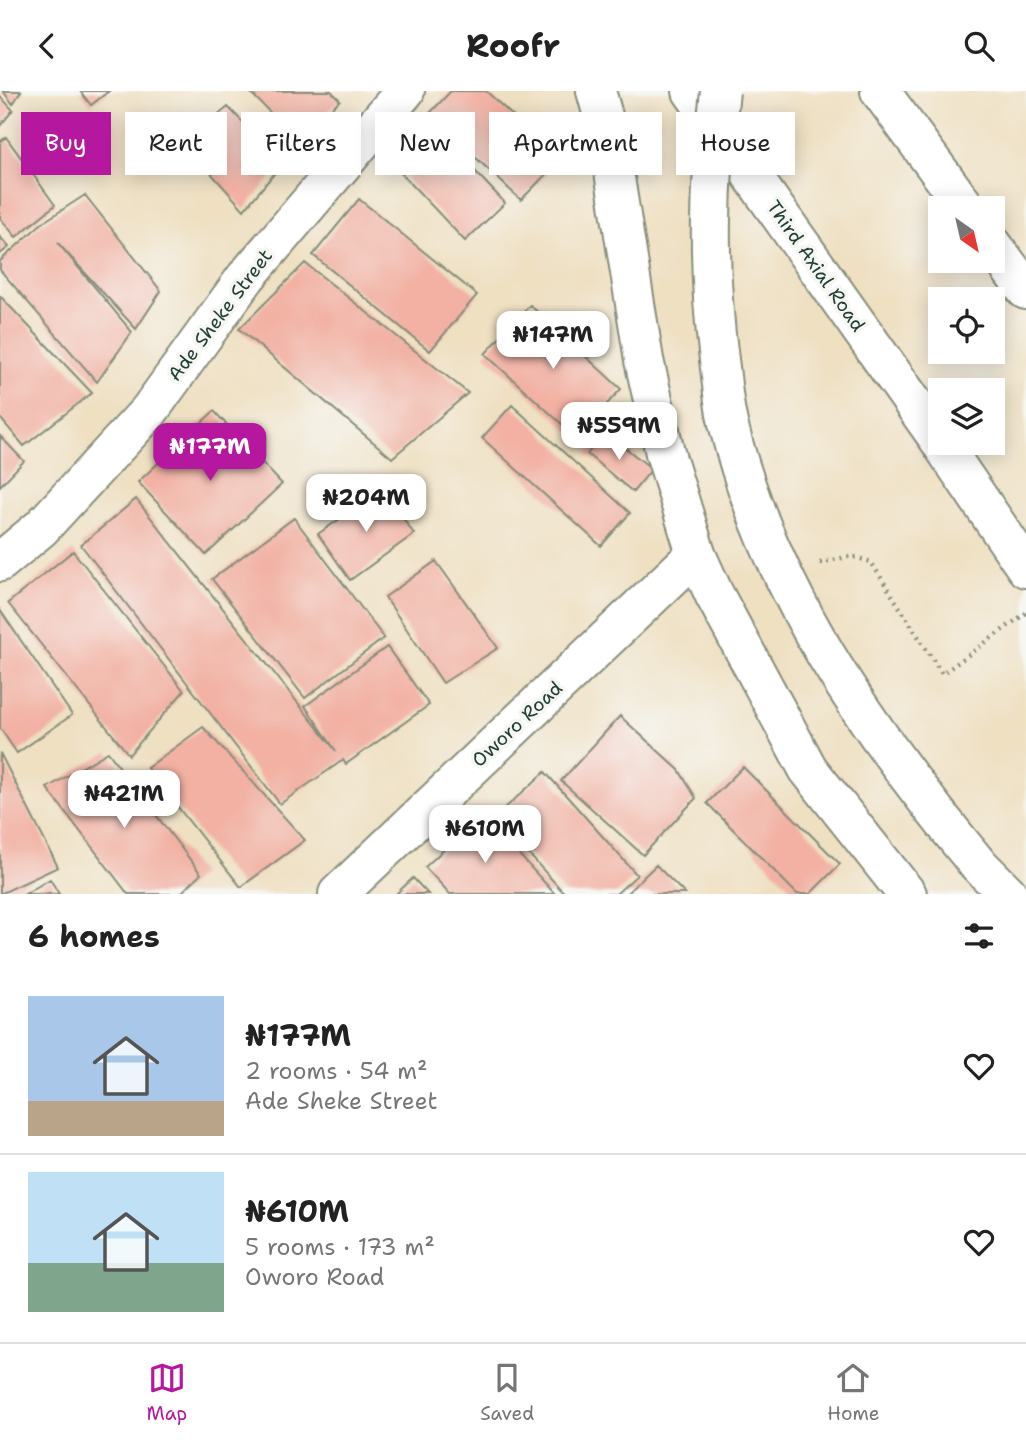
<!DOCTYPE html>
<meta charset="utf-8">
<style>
body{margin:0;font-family:"Shantell Sans",sans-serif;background:#f2f2f2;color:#222;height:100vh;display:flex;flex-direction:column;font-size:26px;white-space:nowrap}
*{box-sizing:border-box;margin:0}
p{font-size:23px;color:#767676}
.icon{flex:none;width:38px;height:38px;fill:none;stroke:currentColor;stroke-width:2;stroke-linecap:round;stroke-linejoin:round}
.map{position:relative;height:803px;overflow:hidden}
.drawer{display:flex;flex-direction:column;background:#fff;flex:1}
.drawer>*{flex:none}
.guide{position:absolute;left:21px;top:21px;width:985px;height:63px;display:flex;gap:14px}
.needle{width:46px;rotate:146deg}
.tools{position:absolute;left:928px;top:105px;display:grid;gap:14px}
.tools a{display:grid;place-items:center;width:77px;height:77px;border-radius:0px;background:#fff;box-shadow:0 4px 18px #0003;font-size:35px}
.price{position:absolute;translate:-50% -60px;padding:0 16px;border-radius:14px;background:#fff;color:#222;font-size:23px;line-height:46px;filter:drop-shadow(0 2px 4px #0008)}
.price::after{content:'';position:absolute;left:50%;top:42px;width:21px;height:16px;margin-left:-10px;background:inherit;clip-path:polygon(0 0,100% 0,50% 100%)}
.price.selected{background:#b5179e;color:#fff}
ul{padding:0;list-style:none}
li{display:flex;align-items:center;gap:21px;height:175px;padding:0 28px}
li+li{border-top:2px solid #e0e0e0}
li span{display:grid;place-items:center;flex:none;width:196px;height:140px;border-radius:0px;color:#555}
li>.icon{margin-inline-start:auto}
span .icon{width:84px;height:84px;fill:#fffc;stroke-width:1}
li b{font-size:30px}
h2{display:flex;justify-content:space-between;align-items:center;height:84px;padding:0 28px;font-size:30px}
.tag{padding:0 24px;border-radius:0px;background:#fff;box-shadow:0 4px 18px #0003;font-size:24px;line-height:63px}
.tag.selected{background:#b5179e;color:#fff}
header{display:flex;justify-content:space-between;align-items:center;height:91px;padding:0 28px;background:#fff;font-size:32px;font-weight:700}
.tabs{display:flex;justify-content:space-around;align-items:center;height:98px;border-top:2px solid #e0e0e0;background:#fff;font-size:19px;color:#767676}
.tabs a{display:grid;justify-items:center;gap:4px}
.tabs .selected{color:#b5179e}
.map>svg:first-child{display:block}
.building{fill:#f2b1a3}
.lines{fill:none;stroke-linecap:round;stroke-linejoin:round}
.street-casing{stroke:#878e7b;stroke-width:42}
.secondary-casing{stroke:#878e7b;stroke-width:42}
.highway-casing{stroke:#878e7b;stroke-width:42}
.path{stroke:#878e7b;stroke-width:4.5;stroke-dasharray:2 5;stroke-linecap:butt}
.street{stroke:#fff;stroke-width:38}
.secondary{stroke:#fff;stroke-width:38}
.highway{stroke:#fff;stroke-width:38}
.highway-bridge-casing{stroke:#878e7b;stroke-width:42;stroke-linecap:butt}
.highway-bridge{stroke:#fff;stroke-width:38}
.labels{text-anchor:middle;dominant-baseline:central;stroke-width:7;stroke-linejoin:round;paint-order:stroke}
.street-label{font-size:19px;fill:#1f3d34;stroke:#f6f6f2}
</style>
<header><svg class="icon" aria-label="back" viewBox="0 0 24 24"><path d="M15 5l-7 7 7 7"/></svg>Roofr<svg class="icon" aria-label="search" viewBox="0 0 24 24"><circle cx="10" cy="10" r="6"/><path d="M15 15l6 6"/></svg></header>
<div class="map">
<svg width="1026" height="803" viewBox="0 0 1026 803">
<rect width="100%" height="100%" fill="#f6f6f2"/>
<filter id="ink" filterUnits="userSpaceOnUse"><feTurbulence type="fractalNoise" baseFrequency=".0143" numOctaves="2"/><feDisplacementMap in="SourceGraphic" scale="14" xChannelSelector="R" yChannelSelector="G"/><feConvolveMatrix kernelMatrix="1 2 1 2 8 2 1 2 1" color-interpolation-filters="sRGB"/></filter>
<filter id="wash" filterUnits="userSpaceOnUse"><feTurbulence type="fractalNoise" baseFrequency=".00686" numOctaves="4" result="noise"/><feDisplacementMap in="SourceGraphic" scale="28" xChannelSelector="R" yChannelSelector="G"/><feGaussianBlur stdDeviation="1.57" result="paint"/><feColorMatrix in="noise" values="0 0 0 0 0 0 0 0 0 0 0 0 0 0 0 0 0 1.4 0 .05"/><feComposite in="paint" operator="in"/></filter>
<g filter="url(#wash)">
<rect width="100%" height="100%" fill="#efe0c2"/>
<g id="blocks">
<!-- building -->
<path class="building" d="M3,0H21L13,13Z
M80,0H109L91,14Z
M249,0H331L340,9L298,50Z
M451,0H486L560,69L521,109L429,23Z
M0,5L13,19L0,35Z
M228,16L283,72L244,119L184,52Z
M441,44L505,112L465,150L401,82Z
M6,46L55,114L16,146L0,127V51Z
M85,104L161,200L136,238L58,152L132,241L97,291L0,179V170L42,132Z
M359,108L477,204L430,260L313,164Z
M0,146L9,156L0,163Z
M305,172L468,302L392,367L239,238Z
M0,205L92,302L24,355L0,327Z
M530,214L621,298L576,346L485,263Z
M512,314L630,422L601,455L482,347Z
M214,320L282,393L206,464L138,391Z
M605,341L652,378L633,401L587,363Z
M0,345L24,370L0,395Z
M383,398L414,443L350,489L318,443Z
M136,408L336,660L305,615L387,556L429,614L346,673L343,669L280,713L81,454Z
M294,427L384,547L305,607L212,488Z
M73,460L184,600L129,664L8,512Z
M436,470L498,557L443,592L385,506Z
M0,519L72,624L17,662L0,637Z
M620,625L679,679L696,707L643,764L561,690Z
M203,636L305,749L241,796L147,677Z
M108,661L201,783L180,803H128L47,697Z
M0,662L58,776L0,803Z
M743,676L840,773L810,803H797L707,712Z
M545,681L637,784L616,803H565L495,726Z
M482,723L555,803H450L425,776Z
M656,774L685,803H626Z
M413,787L428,803H396Z
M50,788L59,803H25Z"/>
</g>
</g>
<g filter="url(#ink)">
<use href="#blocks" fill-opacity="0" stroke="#878e7b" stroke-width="2"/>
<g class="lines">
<!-- street casing -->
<g class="street-casing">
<path id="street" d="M596,0L608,43L644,269L665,362L696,463L714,503L808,678L907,803
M0,471L41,437L149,320L246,186L405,0"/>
</g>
<!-- secondary casing -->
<g class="secondary-casing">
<path id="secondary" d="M338,803L696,463"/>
</g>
<!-- highway casing -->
<g class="highway-casing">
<path id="highway" d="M692,0L940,350
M880,0L966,117
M992,153L1026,199
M941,352L1026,477
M976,771L1008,803"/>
</g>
<!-- path -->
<path class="path" d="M820,472L851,465L871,471L942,583L1026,522"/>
<!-- street -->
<use href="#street" class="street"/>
<!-- secondary -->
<use href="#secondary" class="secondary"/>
<!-- highway -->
<use href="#highway" class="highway"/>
<!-- highway-bridge casing -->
<g class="highway-bridge-casing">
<path id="highway-bridge" d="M720,0C709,92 707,177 719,269C722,290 723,312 728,332C769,500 868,640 976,771"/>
</g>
<!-- highway-bridge -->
<use href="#highway-bridge" class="highway-bridge"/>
</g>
</g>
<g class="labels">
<!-- street labels -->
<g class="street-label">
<text transform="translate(816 175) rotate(55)">Third Axial Road</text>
<text transform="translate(220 224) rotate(-53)">Ade Sheke Street</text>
<text transform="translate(517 633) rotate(-43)">Oworo Road</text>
</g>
</g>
</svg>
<div class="tools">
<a><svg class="needle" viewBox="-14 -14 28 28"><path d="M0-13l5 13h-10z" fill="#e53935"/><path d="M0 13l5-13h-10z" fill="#767676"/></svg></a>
<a><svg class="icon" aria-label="locate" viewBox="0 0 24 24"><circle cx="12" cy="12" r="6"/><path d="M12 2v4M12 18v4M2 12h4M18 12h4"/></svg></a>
<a><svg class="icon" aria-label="layers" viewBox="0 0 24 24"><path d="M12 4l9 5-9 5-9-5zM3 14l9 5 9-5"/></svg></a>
</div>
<b class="price" style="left:553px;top:280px">₦147M</b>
<b class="price" style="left:619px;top:371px">₦559M</b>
<b class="price selected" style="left:210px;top:392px">₦177M</b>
<b class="price" style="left:366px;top:443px">₦204M</b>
<b class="price" style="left:124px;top:739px">₦421M</b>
<b class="price" style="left:485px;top:774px">₦610M</b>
<div class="guide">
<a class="tag selected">Buy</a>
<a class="tag">Rent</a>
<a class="tag">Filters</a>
<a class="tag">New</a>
<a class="tag">Apartment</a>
<a class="tag">House</a>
</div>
</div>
<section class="drawer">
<h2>6 homes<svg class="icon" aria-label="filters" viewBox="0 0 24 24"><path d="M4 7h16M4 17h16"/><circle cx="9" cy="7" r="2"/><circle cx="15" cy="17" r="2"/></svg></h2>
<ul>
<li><span style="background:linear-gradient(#a9c7e8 75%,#b9a48a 0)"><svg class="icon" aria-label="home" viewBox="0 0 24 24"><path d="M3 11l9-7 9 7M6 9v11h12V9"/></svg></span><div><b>₦177M</b><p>2 rooms · 54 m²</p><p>Ade Sheke Street</p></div><svg class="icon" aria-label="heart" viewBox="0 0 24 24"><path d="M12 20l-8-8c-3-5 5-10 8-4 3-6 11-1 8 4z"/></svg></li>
<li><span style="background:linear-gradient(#bfe0f5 65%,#7fa58c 0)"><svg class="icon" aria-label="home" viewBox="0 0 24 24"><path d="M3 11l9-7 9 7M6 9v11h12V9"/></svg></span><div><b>₦610M</b><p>5 rooms · 173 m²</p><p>Oworo Road</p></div><svg class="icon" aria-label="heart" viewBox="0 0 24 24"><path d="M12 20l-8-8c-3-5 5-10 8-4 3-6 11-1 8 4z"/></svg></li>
</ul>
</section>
<nav class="tabs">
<a class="selected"><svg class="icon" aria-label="map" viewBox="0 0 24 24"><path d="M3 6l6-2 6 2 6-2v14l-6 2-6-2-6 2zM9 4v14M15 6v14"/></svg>Map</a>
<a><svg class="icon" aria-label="saved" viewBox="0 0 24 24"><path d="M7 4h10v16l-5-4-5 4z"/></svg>Saved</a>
<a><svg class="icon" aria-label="home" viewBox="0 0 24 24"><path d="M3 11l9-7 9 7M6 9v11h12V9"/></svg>Home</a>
</nav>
